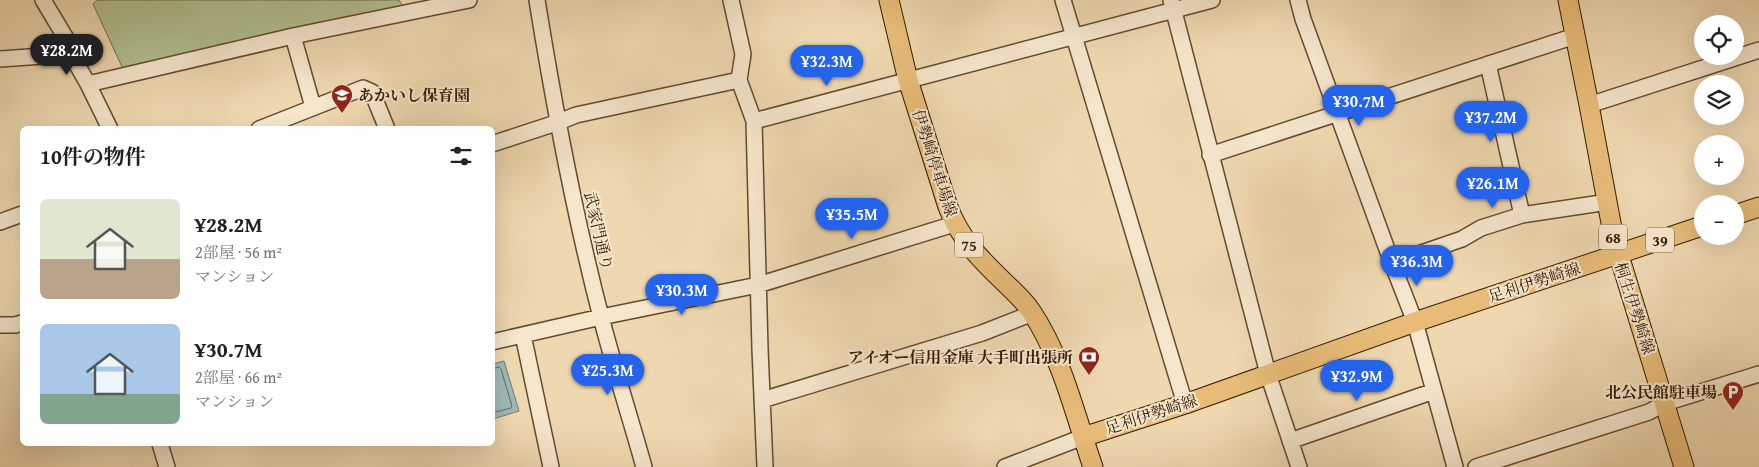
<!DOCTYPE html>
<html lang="ja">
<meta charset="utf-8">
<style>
body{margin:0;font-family:"Gentium Book Plus","Noto Serif JP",serif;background:#f6f6f6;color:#202124;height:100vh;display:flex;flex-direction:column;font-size:19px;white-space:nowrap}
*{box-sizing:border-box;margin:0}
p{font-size:16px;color:#757577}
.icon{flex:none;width:28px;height:28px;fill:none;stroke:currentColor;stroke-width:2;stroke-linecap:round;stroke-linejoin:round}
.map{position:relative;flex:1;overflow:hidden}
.details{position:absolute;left:20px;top:126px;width:475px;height:320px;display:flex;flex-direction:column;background:#fff;border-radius:8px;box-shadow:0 5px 20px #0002}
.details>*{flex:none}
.tools{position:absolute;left:1694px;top:15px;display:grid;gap:10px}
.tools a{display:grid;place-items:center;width:50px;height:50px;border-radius:50%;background:#fff;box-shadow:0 5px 20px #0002;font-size:25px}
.price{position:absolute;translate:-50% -42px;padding:0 11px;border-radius:18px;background:#2563eb;color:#fff;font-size:16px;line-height:32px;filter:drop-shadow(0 1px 2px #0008)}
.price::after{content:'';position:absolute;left:50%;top:30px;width:15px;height:11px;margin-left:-8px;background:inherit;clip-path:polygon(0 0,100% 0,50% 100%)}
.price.on{background:#222;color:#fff}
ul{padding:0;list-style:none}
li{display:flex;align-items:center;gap:15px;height:125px;padding:0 20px}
li span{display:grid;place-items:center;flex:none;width:140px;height:100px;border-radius:8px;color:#555}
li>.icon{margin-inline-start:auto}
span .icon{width:60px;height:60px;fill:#fffc;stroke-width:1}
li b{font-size:21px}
h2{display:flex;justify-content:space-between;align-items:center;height:60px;padding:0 20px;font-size:21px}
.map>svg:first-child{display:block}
.green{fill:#b2c090;stroke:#726e4a}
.water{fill:#9db8b5;stroke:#73796e}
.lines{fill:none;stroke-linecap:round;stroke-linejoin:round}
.shore{stroke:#686a5c;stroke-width:1}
.minor-casing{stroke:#624a2f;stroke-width:18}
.major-casing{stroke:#331b04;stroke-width:21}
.minor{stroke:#f5e6cc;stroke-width:15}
.major{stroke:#e8bc78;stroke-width:19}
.labels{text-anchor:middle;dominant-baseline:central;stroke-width:4;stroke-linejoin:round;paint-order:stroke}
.shield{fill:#f5e6cc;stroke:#6d5840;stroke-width:1}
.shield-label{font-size:15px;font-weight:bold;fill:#331b04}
.poi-label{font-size:16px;font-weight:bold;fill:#331b04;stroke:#f5e6cc;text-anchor:end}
.street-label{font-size:16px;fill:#331b04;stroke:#f5e6cc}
</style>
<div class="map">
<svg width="1759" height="467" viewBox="0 0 1759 467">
<rect width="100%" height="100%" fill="#efd8b0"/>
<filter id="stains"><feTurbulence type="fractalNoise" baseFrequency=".004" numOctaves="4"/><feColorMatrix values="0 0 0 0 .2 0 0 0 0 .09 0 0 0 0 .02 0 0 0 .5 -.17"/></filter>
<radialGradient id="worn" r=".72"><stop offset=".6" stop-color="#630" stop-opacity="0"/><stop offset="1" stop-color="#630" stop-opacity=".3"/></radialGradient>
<!-- green -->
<path class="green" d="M97,0H399L404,8L123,69L93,4Z"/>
<!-- water -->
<path class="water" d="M504,361L519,411L493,419V364Z"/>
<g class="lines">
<!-- shore -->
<path class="shore" d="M492,369L499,367L501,369L512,406L511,408L492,413"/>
<!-- minor casing -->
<g class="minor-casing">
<path id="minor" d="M43,0L67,40L71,54L88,84L110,129
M537,0C554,106 574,213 601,317C614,367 630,417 644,467
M731,0L743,54L739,80L754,121L760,349L765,467
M1063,0L1185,404
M1171,0L1268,374L1299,467
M1298,0L1303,19L1392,263L1415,322L1455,467
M293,36L313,107
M0,59L71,54
M1488,64L1522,215
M88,84L293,36L469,0
M1589,105L1759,50
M754,121L1212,0
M259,129L363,88L372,92L387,129
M492,144L559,122L576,115L739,80
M1210,155L1575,36
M0,222L22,214
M1392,263L1462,239L1481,228L1522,215L1608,202
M0,325H15L22,323
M523,335L551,467
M492,342L601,317L758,285L954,224
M762,400L982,333L1033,313
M1290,441L1434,391
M160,444L167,467
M1005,467L1083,437
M1476,467L1649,412L1665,403L1759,374"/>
</g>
<!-- major casing -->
<g class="major-casing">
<path id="major" d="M889,0L908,80L948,207C960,238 978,257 1002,280C1012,290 1023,299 1031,311C1062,357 1075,415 1093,467
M1568,0L1589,105L1614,239L1684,467
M1735,215L1759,207
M1083,437L1185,404L1415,322L1702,226"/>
</g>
<!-- minor -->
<use href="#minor" class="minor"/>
<!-- major -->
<use href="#major" class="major"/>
</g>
<!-- icons -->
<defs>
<g id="school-pin" transform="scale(1.125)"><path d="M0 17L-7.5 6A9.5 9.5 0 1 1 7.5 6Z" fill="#8f2418" stroke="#f5e6cc"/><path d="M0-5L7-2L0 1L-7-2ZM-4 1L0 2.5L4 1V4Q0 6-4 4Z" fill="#fff"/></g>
<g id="bank-pin" transform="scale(1.125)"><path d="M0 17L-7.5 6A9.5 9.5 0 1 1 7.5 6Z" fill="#8f2418" stroke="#f5e6cc"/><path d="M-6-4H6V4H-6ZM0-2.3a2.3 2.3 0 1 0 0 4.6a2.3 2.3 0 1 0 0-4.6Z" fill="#fff"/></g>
<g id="parking-pin" transform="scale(1.125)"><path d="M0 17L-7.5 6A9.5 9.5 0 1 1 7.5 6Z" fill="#8f2418" stroke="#f5e6cc"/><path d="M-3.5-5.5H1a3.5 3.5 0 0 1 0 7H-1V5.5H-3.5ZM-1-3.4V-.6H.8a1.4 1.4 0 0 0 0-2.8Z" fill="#fff"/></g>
</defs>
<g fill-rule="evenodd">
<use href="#school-pin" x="342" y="95"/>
<use href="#bank-pin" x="1089" y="357"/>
<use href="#parking-pin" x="1733" y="392"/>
</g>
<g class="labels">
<!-- shield labels -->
<g class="shield">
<rect x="1599" y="224.5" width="28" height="25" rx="4"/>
<rect x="1646" y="227.5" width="28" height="25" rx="4"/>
<rect x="955" y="232.5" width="28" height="25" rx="4"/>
</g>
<g class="shield-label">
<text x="1613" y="237">68</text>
<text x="1660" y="240">39</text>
<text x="969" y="245">75</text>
</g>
<!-- poi labels -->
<g class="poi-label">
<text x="358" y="95" text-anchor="start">あかいし保育園</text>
<text x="1073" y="357">アイオー信用金庫 大手町出張所</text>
<text x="1717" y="392">北公民館駐車場</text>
</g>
<!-- street labels -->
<g class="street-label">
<text transform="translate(935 163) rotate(72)">伊勢崎停車場線</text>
<text transform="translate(599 231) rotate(77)">武家門通り</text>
<text transform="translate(1534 282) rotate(-18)">足利伊勢崎線</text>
<text transform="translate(1635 308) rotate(72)">桐生伊勢崎線</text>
<text transform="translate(1151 414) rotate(-18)">足利伊勢崎線</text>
</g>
</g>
<rect width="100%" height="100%" filter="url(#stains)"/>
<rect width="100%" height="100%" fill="url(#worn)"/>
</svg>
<div class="tools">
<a><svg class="icon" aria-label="locate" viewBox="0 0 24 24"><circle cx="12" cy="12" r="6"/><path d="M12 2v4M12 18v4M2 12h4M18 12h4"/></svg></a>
<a><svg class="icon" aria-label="layers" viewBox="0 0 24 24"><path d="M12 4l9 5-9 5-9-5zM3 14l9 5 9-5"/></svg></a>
<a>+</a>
<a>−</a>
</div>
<b class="price on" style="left:67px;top:76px">¥28.2M</b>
<b class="price" style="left:827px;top:87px">¥32.3M</b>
<b class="price" style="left:1359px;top:127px">¥30.7M</b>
<b class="price" style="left:1491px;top:143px">¥37.2M</b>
<b class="price" style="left:1493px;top:209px">¥26.1M</b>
<b class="price" style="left:852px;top:240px">¥35.5M</b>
<b class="price" style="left:1417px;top:287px">¥36.3M</b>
<b class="price" style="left:682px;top:316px">¥30.3M</b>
<b class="price" style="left:608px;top:396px">¥25.3M</b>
<b class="price" style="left:1357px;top:402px">¥32.9M</b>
<section class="details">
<h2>10件の物件<svg class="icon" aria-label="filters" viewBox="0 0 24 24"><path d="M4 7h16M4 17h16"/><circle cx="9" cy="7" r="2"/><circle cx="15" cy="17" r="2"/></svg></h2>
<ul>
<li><span style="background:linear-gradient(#dfe7d0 60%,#b9a48a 0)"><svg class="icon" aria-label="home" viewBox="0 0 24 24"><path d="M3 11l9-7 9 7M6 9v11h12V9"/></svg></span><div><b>¥28.2M</b><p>2部屋 · 56 m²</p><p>マンション</p></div></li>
<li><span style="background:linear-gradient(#a9c7e8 70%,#7fa58c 0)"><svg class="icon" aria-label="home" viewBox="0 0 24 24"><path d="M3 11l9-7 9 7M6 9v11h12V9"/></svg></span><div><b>¥30.7M</b><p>2部屋 · 66 m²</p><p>マンション</p></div></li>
</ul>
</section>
</div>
